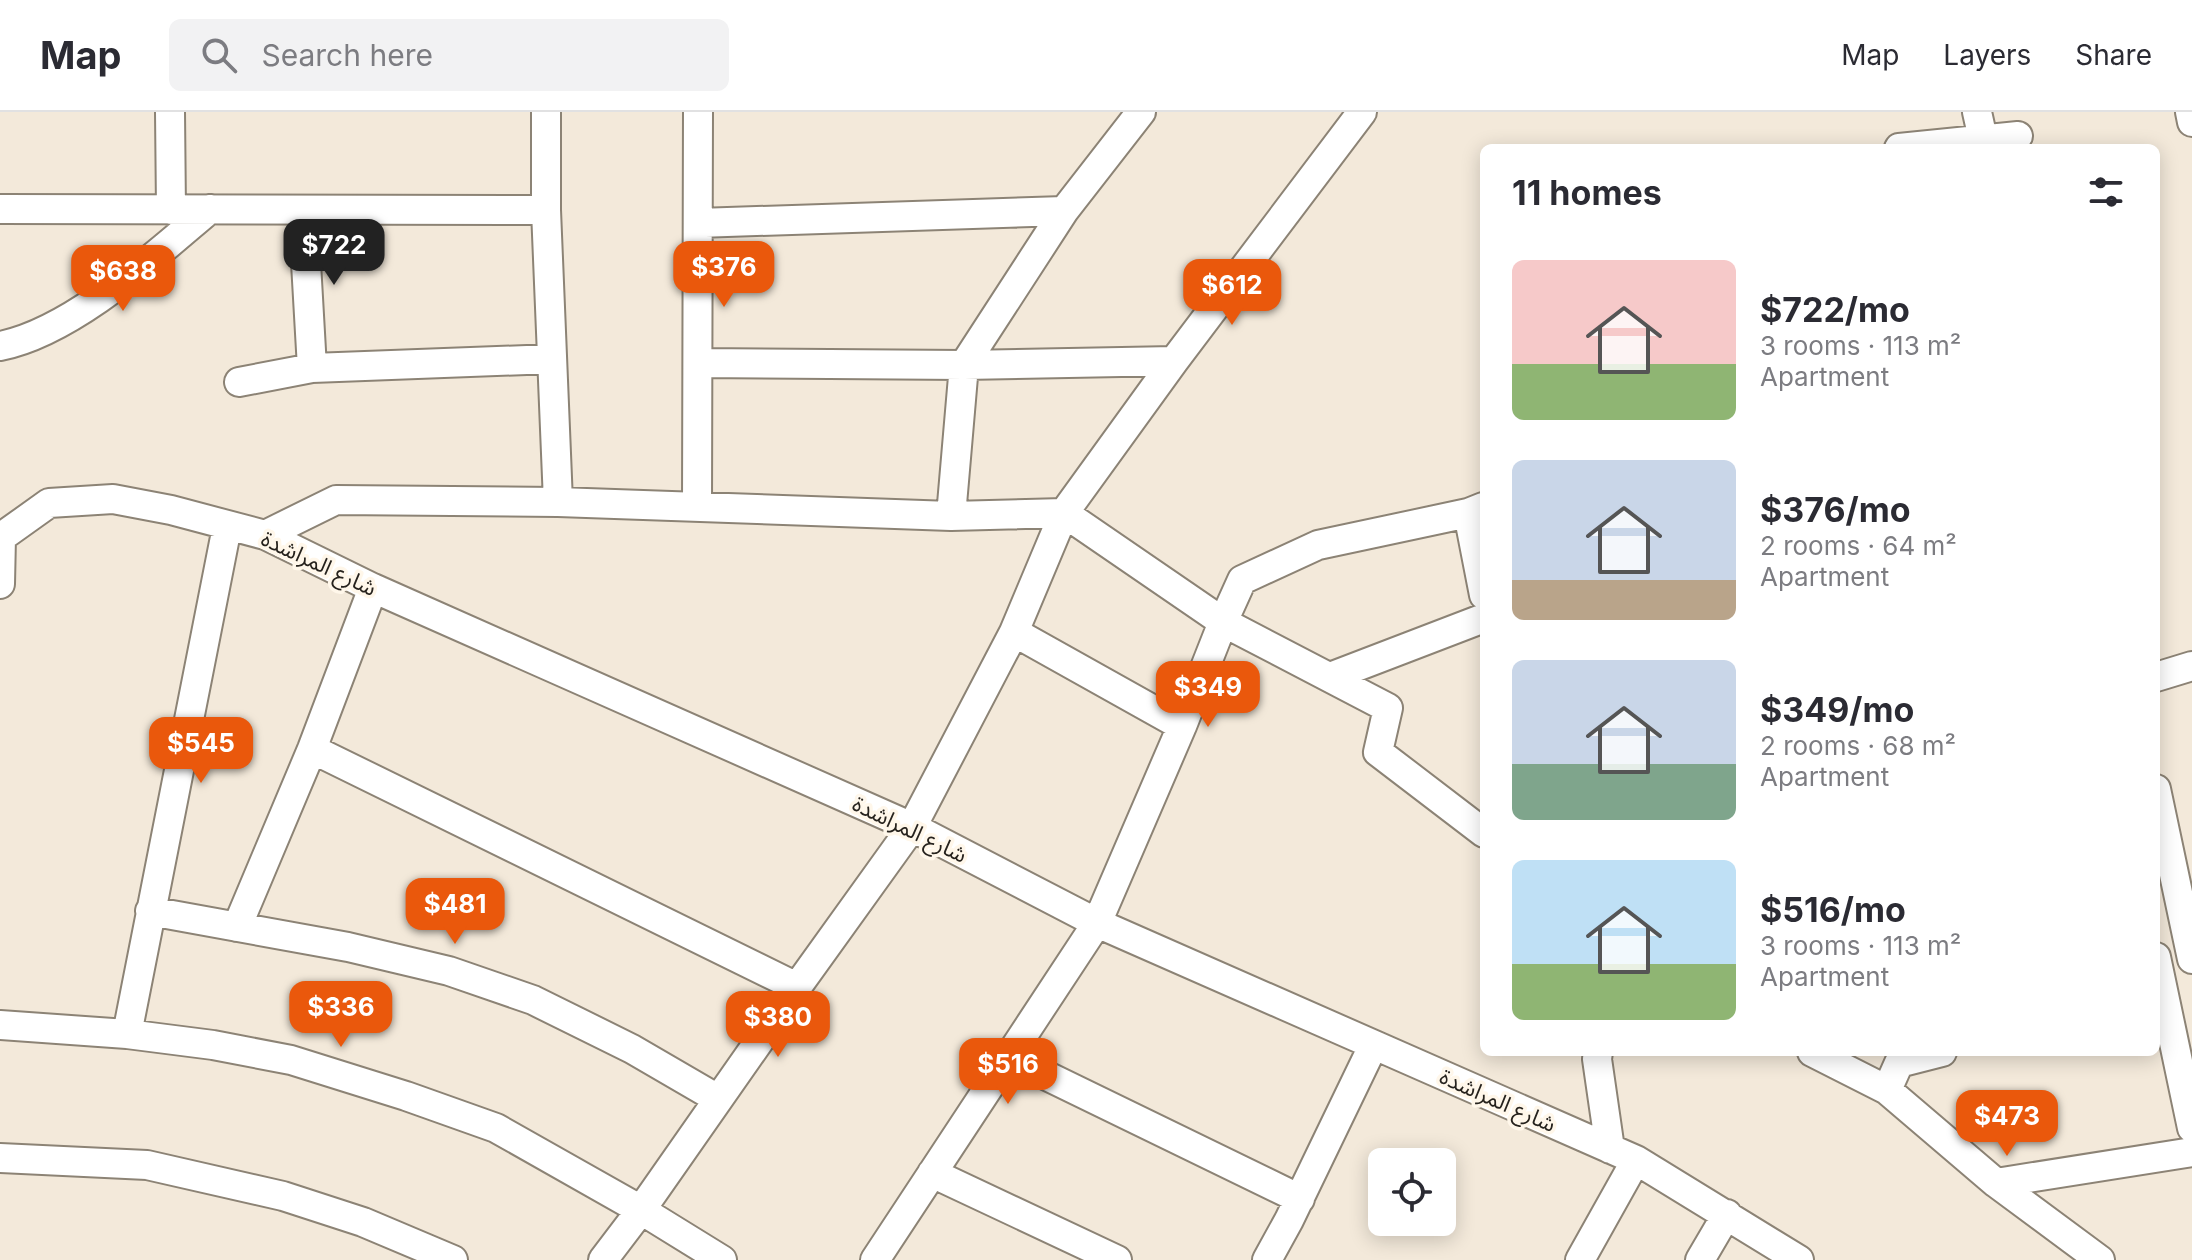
<!DOCTYPE html>
<meta charset="utf-8">
<style>
body{margin:0;font-family:Inter,"Noto Sans Arabic",sans-serif;background:#f2f2f3;color:#2b2b33;height:100vh;display:flex;flex-direction:column;font-size:30px;white-space:nowrap}
*{box-sizing:border-box;margin:0}
p{font-size:26px;color:#7c7c81}
.icon{flex:none;width:44px;height:44px;fill:none;stroke:currentColor;stroke-width:2;stroke-linecap:round;stroke-linejoin:round}
.map{position:relative;flex:1;overflow:hidden}
.panel{position:absolute;left:1480px;top:32px;width:680px;height:912px;display:flex;flex-direction:column;background:#fff;border-radius:12px;box-shadow:0 4px 20px #0003}
.panel>*{flex:none}
.tools{position:absolute;left:1368px;top:1036px;display:grid;gap:16px}
.tools a{display:grid;place-items:center;width:88px;height:88px;border-radius:12px;background:#fff;box-shadow:0 4px 20px #0003;font-size:40px}
.price{position:absolute;translate:-50% -68px;padding:0 18px;border-radius:16px;background:#ea580c;color:#fff;font-size:26px;line-height:52px;filter:drop-shadow(0 2px 4px #0008)}
.price::after{content:'';position:absolute;left:50%;top:48px;width:24px;height:18px;margin-left:-12px;background:inherit;clip-path:polygon(0 0,100% 0,50% 100%)}
.price.selected{background:#222;color:#fff}
ul{padding:0;list-style:none}
li{display:flex;align-items:center;gap:24px;height:200px;padding:0 32px}
li span{display:grid;place-items:center;flex:none;width:224px;height:160px;border-radius:12px;color:#555}
li>.icon{margin-inline-start:auto}
span .icon{width:96px;height:96px;fill:#fffc;stroke-width:1}
li b{font-size:34px}
h2{display:flex;justify-content:space-between;align-items:center;height:96px;padding:0 32px;font-size:34px}
header{display:flex;align-items:center;gap:48px;box-sizing:border-box;height:112px;padding:0 40px;background:#fff;border-bottom:2px solid #e1e1e2}
header strong{font-size:38px}
nav{display:flex;gap:44px;margin-inline-start:auto;font-size:28px}
.search{width:560px;height:72px;background:#f2f2f3;display:flex;align-items:center;gap:20px;box-sizing:border-box;padding:0 28px;border-radius:12px;color:#7c7c81;font-size:30px}
.map>svg:first-child{display:block}
.lines{fill:none;stroke-linecap:round;stroke-linejoin:round}
.minor-casing{stroke:#8c8375;stroke-width:32}
.minor{stroke:#fff;stroke-width:28}
.labels{text-anchor:middle;dominant-baseline:central;stroke-width:7;stroke-linejoin:round;paint-order:stroke}
.street-label{font-size:22px;fill:#26221d;stroke:#fff7ea}
</style>
<header>
<strong>Map</strong>
<div class="search"><svg class="icon" aria-label="search" viewBox="0 0 24 24"><circle cx="10" cy="10" r="6"/><path d="M15 15l6 6"/></svg>Search here</div>
<nav><a>Map</a><a>Layers</a><a>Share</a></nav>
</header>
<div class="map">
<svg width="2192" height="1148" viewBox="0 0 2192 1148">
<rect width="100%" height="100%" fill="#f3e9da"/>
<g class="lines">
<!-- minor casing -->
<g class="minor-casing">
<path id="minor" d="M170,0L171,98
M546,0V98L558,390
M1977,0L1985,36
M2190,0L2192,10
M1899,36L2018,24
M0,97L546,98
M303,98L312,256
M698,111L1064,99
M0,234C72,220 154,144 210,97
M698,251L964,253L1174,249
M239,270L312,256L552,247
M697,394L698,0
M1483,395L1468,401L1484,483
M951,404L964,253L1064,99L1141,0
M265,423L336,388L558,390L951,404L1064,401L1223,510L1388,596L1378,640L1484,721
M0,426L49,391L113,387L171,398L265,423L373,476L912,715L1097,811L1636,1048L1799,1148
M0,472L1,425
M1330,565L1484,506
M2156,565L2192,554
M1182,614L1223,510L1242,468L1318,433L1468,401
M312,637L797,875
M2156,677L2192,847
M150,799L348,835L449,859L533,888L632,937L718,987
M237,815L312,637L373,476
M2156,845L2192,1016
M0,913L127,922L213,933L291,948L406,984L496,1016L641,1098L722,1148
M127,922L227,415
M1598,940L1597,947L1610,1037
M1812,940L1887,978L1996,1071L2100,1148
M1008,945L1300,1087
M1887,978L1899,951L1942,940
M0,1046L147,1053L283,1084L363,1110L453,1148
M932,1061L1117,1148
M1996,1071L2192,1040
M603,1148L641,1098L797,875L912,715L1014,520L1064,401L1174,249L1362,0
M875,1148L1097,811L1182,614L1014,520
M1267,1148L1289,1108L1373,934
M1580,1148L1636,1048
M1700,1148L1727,1102"/>
</g>
<!-- minor -->
<use href="#minor" class="minor"/>
</g>
<g class="labels">
<!-- street labels -->
<g class="street-label">
<text transform="translate(319 451) rotate(25)">شارع المراشدة</text>
<text transform="translate(910 717) rotate(26)">شارع المراشدة</text>
<text transform="translate(1498 988) rotate(24)">شارع المراشدة</text>
</g>
</g>
</svg>
<div class="tools">
<a><svg class="icon" aria-label="locate" viewBox="0 0 24 24"><circle cx="12" cy="12" r="6"/><path d="M12 2v4M12 18v4M2 12h4M18 12h4"/></svg></a>
</div>
<b class="price selected" style="left:334px;top:175px">$722</b>
<b class="price" style="left:724px;top:197px">$376</b>
<b class="price" style="left:123px;top:201px">$638</b>
<b class="price" style="left:1232px;top:215px">$612</b>
<b class="price" style="left:1208px;top:617px">$349</b>
<b class="price" style="left:201px;top:673px">$545</b>
<b class="price" style="left:455px;top:834px">$481</b>
<b class="price" style="left:341px;top:937px">$336</b>
<b class="price" style="left:778px;top:947px">$380</b>
<b class="price" style="left:1008px;top:994px">$516</b>
<b class="price" style="left:2007px;top:1046px">$473</b>
<section class="panel">
<h2>11 homes<svg class="icon" aria-label="filters" viewBox="0 0 24 24"><path d="M4 7h16M4 17h16"/><circle cx="9" cy="7" r="2"/><circle cx="15" cy="17" r="2"/></svg></h2>
<ul>
<li><span style="background:linear-gradient(#f6c9c9 65%,#8fb573 0)"><svg class="icon" aria-label="home" viewBox="0 0 24 24"><path d="M3 11l9-7 9 7M6 9v11h12V9"/></svg></span><div><b>$722/mo</b><p>3 rooms · 113 m²</p><p>Apartment</p></div></li>
<li><span style="background:linear-gradient(#c9d6e8 75%,#b9a48a 0)"><svg class="icon" aria-label="home" viewBox="0 0 24 24"><path d="M3 11l9-7 9 7M6 9v11h12V9"/></svg></span><div><b>$376/mo</b><p>2 rooms · 64 m²</p><p>Apartment</p></div></li>
<li><span style="background:linear-gradient(#c9d6e8 65%,#7fa58c 0)"><svg class="icon" aria-label="home" viewBox="0 0 24 24"><path d="M3 11l9-7 9 7M6 9v11h12V9"/></svg></span><div><b>$349/mo</b><p>2 rooms · 68 m²</p><p>Apartment</p></div></li>
<li><span style="background:linear-gradient(#bfe0f5 65%,#8fb573 0)"><svg class="icon" aria-label="home" viewBox="0 0 24 24"><path d="M3 11l9-7 9 7M6 9v11h12V9"/></svg></span><div><b>$516/mo</b><p>3 rooms · 113 m²</p><p>Apartment</p></div></li>
</ul>
</section>
</div>
